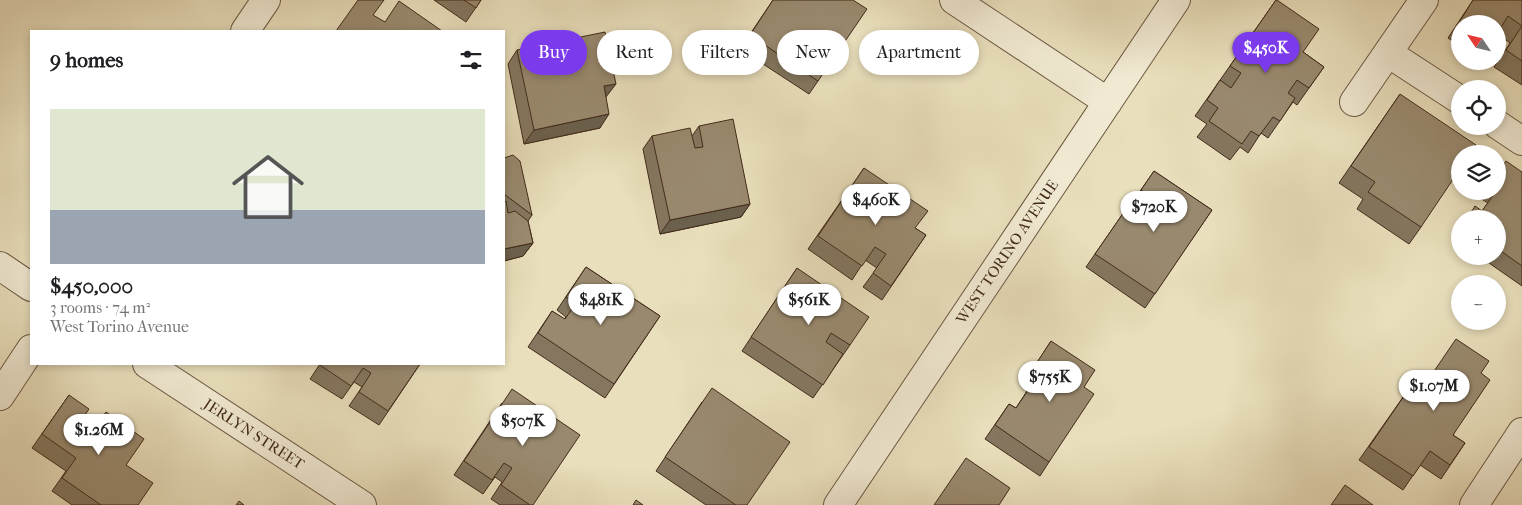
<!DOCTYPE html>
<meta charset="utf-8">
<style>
body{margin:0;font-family:"IM FELL French Canon",serif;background:#f6f6f6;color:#202124;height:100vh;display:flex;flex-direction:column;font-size:19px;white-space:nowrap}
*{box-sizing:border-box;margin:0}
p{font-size:16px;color:#757577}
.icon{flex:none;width:28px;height:28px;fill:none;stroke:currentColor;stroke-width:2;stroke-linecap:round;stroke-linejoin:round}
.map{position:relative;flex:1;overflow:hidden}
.sheet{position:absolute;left:30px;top:30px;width:475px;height:335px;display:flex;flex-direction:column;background:#fff;border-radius:0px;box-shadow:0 2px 8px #0003}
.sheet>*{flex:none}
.guide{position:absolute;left:520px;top:30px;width:475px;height:45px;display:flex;gap:10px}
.needle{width:32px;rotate:305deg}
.fabs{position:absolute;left:1451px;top:15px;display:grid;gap:10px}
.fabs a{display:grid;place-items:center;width:55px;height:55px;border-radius:50%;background:#fff;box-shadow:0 2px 8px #0003;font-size:25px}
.price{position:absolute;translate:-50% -42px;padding:0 11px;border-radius:18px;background:#fff;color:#222;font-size:16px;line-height:32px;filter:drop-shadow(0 1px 2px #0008)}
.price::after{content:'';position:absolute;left:50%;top:30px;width:15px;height:11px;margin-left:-8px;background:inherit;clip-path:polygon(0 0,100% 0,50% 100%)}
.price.active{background:#7c3aed;color:#fff}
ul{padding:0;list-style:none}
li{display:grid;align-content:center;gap:10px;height:265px;padding:0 20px}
li span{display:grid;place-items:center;height:155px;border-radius:0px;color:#555}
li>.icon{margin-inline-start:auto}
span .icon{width:90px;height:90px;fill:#fffc;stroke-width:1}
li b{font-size:21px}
h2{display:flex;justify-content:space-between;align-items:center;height:60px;padding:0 20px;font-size:21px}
.tag{padding:0 18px;border-radius:22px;background:#fff;box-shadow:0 2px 8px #0003;font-size:18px;line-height:45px}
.tag.active{background:#7c3aed;color:#fff}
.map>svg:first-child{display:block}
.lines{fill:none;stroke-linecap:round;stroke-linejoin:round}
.minor-casing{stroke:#6c5842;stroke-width:30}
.minor{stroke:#f1ead3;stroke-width:28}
.wall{fill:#84765f;stroke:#422b1a}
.shaded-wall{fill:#6b604d;stroke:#422b1a}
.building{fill:#99896e;stroke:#422b1a}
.labels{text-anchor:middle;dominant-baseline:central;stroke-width:4;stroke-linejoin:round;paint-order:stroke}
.street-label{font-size:15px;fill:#422b1a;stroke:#f1ead3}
</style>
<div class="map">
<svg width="1522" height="505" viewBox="0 0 1522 505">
<rect width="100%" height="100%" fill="#e9dfbc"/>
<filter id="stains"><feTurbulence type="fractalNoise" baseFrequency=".004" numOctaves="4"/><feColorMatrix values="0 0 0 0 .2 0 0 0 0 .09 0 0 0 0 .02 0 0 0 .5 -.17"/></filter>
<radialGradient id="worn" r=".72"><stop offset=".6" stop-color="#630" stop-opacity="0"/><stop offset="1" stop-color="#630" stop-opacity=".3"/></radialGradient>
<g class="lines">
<!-- minor casing -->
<g class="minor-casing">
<path id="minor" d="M954,0L1108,102
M245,31L266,0
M1388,53L1460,100
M1354,102L1424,0
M1498,125L1522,141
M0,266L31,287
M147,364L362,505
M0,396L31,349
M838,505L1176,0
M1474,505L1522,432"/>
</g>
<!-- minor -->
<use href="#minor" class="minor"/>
</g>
<!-- wall -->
<path class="wall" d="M434,0H481L466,22Z
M773,0L818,81L809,94L740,49Z
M1276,0L1303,52L1324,67L1297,105L1293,102L1268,138L1261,133L1248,153L1240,147L1230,160L1197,137L1207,124L1195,116Z
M1473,0H1522V85L1494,67L1510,43L1498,34V24H1460V46L1448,38Z
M517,50L606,97L600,128L524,144L508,64Z
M1400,94L1421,227L1409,244L1357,209L1363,199L1339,183Z
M699,126L750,204L741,217L660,234L643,149L652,136H692Z
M504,158L532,215L528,221L533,243L523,256L504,261Z
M864,168L915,228L926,235L882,300L863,287L877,268L865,260L852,280L808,249Z
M1154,171L1212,210L1145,308L1086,267L1133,199L1134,200Z
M1522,172V286L1479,256H1498V219L1482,211L1488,203L1480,198L1485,191H1498Z
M1460,228V244L1453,239Z
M586,267L660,316L605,398L528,347L552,311L564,319L566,317L557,310Z
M797,268L850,345L813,398L742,351Z
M1051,341L1084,387L1049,462L1040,476L985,439L1009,404L1016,408L1029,388L1023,384Z
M320,364H420L379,425L349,406L362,387L354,382L342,399L310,379Z
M1481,373L1453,435L1465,443L1441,479L1420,465L1403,490L1359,460L1415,380L1423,386Z
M69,395L79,424L126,465L138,505H72L52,491L66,471L32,448Z
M702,402L747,505H706L656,471Z
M502,403L533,505H500L491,499L502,482L495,477L483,494L454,475Z"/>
<!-- shaded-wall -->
<path class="shaded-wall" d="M616,84L606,97L604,86Z
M609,114L600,128L524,144L534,130Z
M750,204L741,217L660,234L670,220Z
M533,243L523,256L504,261V249Z"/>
<!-- building -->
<path class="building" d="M358,0H384L373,15L385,22L399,1L442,31H336Z
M464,0H481L476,8Z
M773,0H853L867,9L818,81L750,35Z
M1276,0H1277L1319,29L1303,52L1324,67L1309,88L1297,80L1288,93L1295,98L1280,121L1273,117L1259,136L1251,131L1242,144L1209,121L1218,108L1207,100L1220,80L1231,88L1241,73L1230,66Z
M1473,0H1522V61L1506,50L1522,26L1508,16L1498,32V24H1464L1460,21Z
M605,32L616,84L604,86L609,114L534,130L517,50Z
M1400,94L1476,145L1470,154H1460V169L1421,227L1368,192L1375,182L1351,166Z
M733,119L750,204L670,220L652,136L690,128L695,148L703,147L699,126Z
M513,155L520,161L532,215L504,194V158Z
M1506,161L1522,172V266L1498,249V219H1467L1475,206L1482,211L1496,191H1498V173Z
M864,168L928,211L915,228L926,235L891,286L873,273L886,254L875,247L862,266L818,236Z
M1154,171L1212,210L1155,294L1095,254L1133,199L1143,206L1150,196L1141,190Z
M506,201L508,213L515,211L528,221L533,243L504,249V203Z
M586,267L660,316L614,384L538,333L552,311L565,319L576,303L566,297Z
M797,268L869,317L850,345L831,333L826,342L843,354L823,385L751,337Z
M1456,339L1489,361L1481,373L1490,380L1453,435L1465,443L1450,465L1430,451L1413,476L1369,447L1415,380L1424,386Z
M1051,341L1095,370L1084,387L1094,394L1049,462L995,425L1009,404L1016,408L1039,374L1032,370Z
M321,364H420L388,411L359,392L371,373L363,368L351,386L320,365Z
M712,388L790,442L747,505H736L665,457Z
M512,389L580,435L533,505H530L501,485L512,468L504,463L492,480L464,461Z
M69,395L89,409L79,424L92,433L106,412L144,439L126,465L153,483L138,505H101L62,478L76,458L42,434Z
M966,458L1010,488L999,505H934Z
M1345,485L1373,505H1331Z
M636,500L643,505H633Z
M239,501L244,505H236Z"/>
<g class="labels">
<!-- street labels -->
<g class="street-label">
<text transform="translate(1007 252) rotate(-56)">WEST TORINO AVENUE</text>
<text transform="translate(254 434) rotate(33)">JERLYN STREET</text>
</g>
</g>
<rect width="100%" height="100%" filter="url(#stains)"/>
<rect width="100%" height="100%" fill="url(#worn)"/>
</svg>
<div class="fabs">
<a><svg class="needle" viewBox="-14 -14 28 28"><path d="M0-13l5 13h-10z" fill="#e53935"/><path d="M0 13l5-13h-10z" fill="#757577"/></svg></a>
<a><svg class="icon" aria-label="locate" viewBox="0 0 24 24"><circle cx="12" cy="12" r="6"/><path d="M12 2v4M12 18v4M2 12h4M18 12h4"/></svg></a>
<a><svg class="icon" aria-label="layers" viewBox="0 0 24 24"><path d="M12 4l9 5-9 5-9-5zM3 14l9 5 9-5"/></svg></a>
<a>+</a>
<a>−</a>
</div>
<b class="price active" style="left:1266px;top:74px">$450K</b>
<b class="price" style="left:876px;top:226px">$460K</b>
<b class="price" style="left:1154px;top:233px">$720K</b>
<b class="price" style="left:601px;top:326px">$481K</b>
<b class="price" style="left:809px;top:326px">$561K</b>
<b class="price" style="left:1050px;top:403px">$755K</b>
<b class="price" style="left:1434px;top:412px">$1.07M</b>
<b class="price" style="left:523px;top:447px">$507K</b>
<b class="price" style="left:99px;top:456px">$1.26M</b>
<div class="guide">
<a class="tag active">Buy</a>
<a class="tag">Rent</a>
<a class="tag">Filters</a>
<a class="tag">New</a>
<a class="tag">Apartment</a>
</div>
<section class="sheet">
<h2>9 homes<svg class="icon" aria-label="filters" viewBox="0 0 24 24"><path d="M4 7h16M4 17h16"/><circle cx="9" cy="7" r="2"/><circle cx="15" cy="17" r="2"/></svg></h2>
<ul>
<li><span style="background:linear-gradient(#dfe7d0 65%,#9aa5b1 0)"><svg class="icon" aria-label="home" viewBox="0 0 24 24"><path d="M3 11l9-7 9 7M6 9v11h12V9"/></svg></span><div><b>$450,000</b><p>3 rooms · 74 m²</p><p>West Torino Avenue</p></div></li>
</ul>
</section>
</div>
